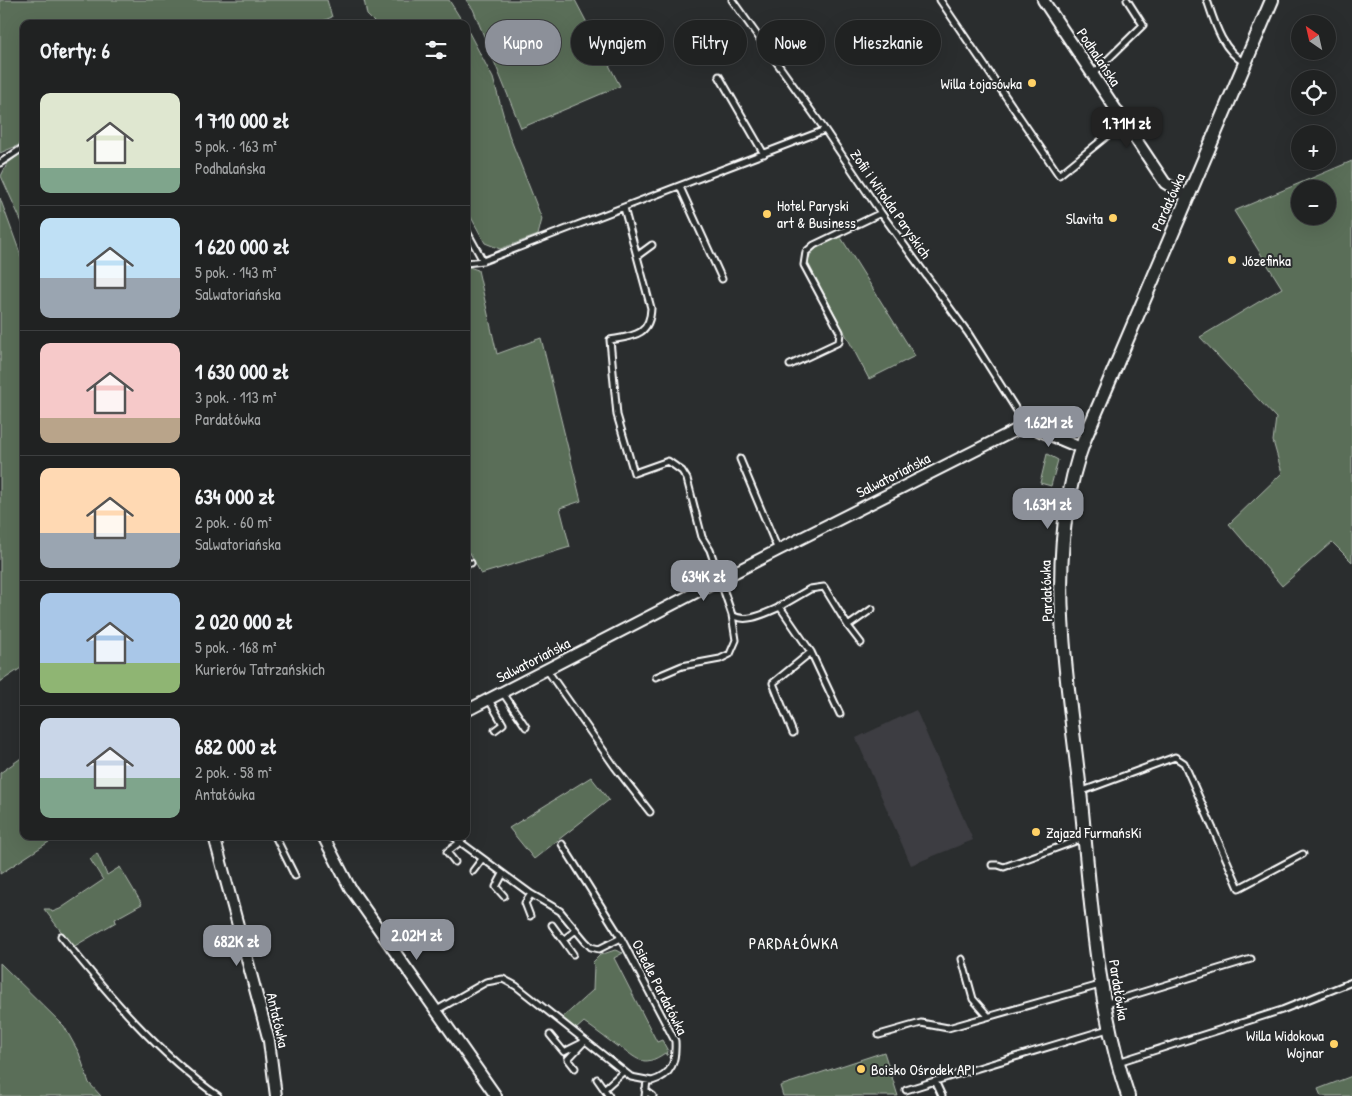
<!DOCTYPE html>
<html lang="pl">
<meta charset="utf-8">
<style>
body{margin:0;font-family:"Patrick Hand",sans-serif;background:#2d2f2f;color:#f1f3f6;height:100vh;display:flex;flex-direction:column;font-size:19px;white-space:nowrap}
*{box-sizing:border-box;margin:0}
p{font-size:16px;color:#a2a4a5}
.icon{flex:none;width:28px;height:28px;fill:none;stroke:currentColor;stroke-width:2;stroke-linecap:round;stroke-linejoin:round}
.map{position:relative;flex:1;overflow:hidden}
.sheet{position:absolute;left:20px;top:20px;width:450px;height:820px;display:flex;flex-direction:column;background:#202222;border-radius:10px;box-shadow:0 5px 20px #0002,0 0 0 1px #3d3f40}
.sheet>*{flex:none}
.top-card{position:absolute;left:485px;top:20px;width:475px;height:45px;display:flex;gap:10px}
.needle{width:32px;rotate:326deg}
.buttons{position:absolute;left:1291px;top:15px;display:grid;gap:10px}
.buttons a{display:grid;place-items:center;width:45px;height:45px;border-radius:50%;background:#202222;box-shadow:0 5px 20px #0002,0 0 0 1px #3d3f40;font-size:25px}
.price{position:absolute;translate:-50% -42px;padding:0 11px;border-radius:10px;background:#8c9099;color:#fff;font-size:16px;line-height:32px;filter:drop-shadow(0 1px 2px #0008)}
.price::after{content:'';position:absolute;left:50%;top:30px;width:15px;height:11px;margin-left:-8px;background:inherit;clip-path:polygon(0 0,100% 0,50% 100%)}
.price.current{background:#222;color:#fff}
ul{padding:0;list-style:none}
li{display:flex;align-items:center;gap:15px;height:125px;padding:0 20px}
li+li{border-top:1px solid #3d3f40}
li span{display:grid;place-items:center;flex:none;width:140px;height:100px;border-radius:10px;color:#555}
li>.icon{margin-inline-start:auto}
span .icon{width:60px;height:60px;fill:#fffc;stroke-width:1}
li b{font-size:21px}
h2{display:flex;justify-content:space-between;align-items:center;height:60px;padding:0 20px;font-size:21px}
.pill{padding:0 18px;border-radius:22px;background:#202222;box-shadow:0 5px 20px #0002,0 0 0 1px #3d3f40;font-size:18px;line-height:45px}
.pill.current{background:#8c9099;color:#fff}
.map>svg:first-child{display:block}
.built{fill:#3d3d42}
.green{fill:#5a6e58;stroke:#acb6ac;fill-rule:evenodd}
.lines{fill:none;stroke-linecap:round;stroke-linejoin:round}
.service-casing{stroke:#fff;stroke-width:9}
.minor-casing{stroke:#fff;stroke-width:14}
.tertiary-casing{stroke:#fff;stroke-width:16}
.service{stroke:#2a2d2e;stroke-width:5}
.minor{stroke:#2a2d2e;stroke-width:10}
.tertiary{stroke:#2a2d2e;stroke-width:12}
.poi-dot{fill:#ffd166;stroke:#2a2d2e;stroke-width:2}
.labels{text-anchor:middle;dominant-baseline:central;stroke-width:4;stroke-linejoin:round;paint-order:stroke}
.street-label{font-size:15px;fill:#fff;stroke:#2a2d2e}
.poi-label{font-size:15px;fill:#fff;stroke:#2a2d2e;text-anchor:start}
.neighbourhood-label{font-size:16px;letter-spacing:1px;fill:#fff;stroke:#2a2d2e}
</style>
<div class="map">
<svg width="1352" height="1096" viewBox="0 0 1352 1096">
<rect width="100%" height="100%" fill="#2a2d2e"/>
<filter id="ink" filterUnits="userSpaceOnUse"><feTurbulence type="fractalNoise" baseFrequency=".02" numOctaves="2"/><feDisplacementMap in="SourceGraphic" scale="10" xChannelSelector="R" yChannelSelector="G"/><feConvolveMatrix kernelMatrix="1 2 1 2 8 2 1 2 1" color-interpolation-filters="sRGB"/></filter>
<g filter="url(#ink)">
<!-- built -->
<path class="built" d="M916,710L973,840L911,865L856,738Z"/>
<!-- green -->
<path class="green" d="M0,0H327L332,17L316,24H24V143L0,153Z
M364,0H449L464,24H376L367,15Z
M466,0H575L620,86L521,128L473,9Z
M466,27L493,78L509,135L542,219L538,235L500,249L485,243L466,208Z
M24,151V227L1,176L7,164Z
M1352,161V562L1332,542L1282,586L1229,524L1282,473L1273,441L1276,418L1200,337L1282,288L1234,211ZM1300,189H1328V216H1300Z
M0,198L24,264V666L0,682Z
M840,236L915,356L869,379L808,263C810,246 826,243 840,236Z
M466,266L478,270L497,354L541,338L581,501L560,508L570,547L481,574L470,553L466,554Z
M1047,454L1058,460L1051,486L1040,483Z
M24,756V836H58L0,874V773Z
M591,777L609,800L534,859L509,828Z
M97,853L107,875L120,867L142,904L115,919L116,922L73,947L44,909H50L52,912L60,909L103,880L90,859Z
M615,950L623,953L614,958L657,1042L662,1040L668,1051L667,1056L665,1053C642,1069 637,1058 619,1046L618,1047L584,1022L575,1030L561,1019L593,990L594,965L592,963L600,955Z
M0,963L64,1026L79,1053L89,1083L101,1096H0Z
M884,1052L898,1096H783L780,1086Z
M1352,1076V1096H1321L1318,1089Z"/>
<g class="lines">
<!-- service casing -->
<g class="service-casing">
<path id="service" d="M732,0L825,130L881,213L968,333L1026,425
M940,0L1059,175L1124,122
M1207,0C1215,24 1222,50 1245,63
M1093,74L1143,25L1127,0
M719,76L764,154
M0,163L24,147
M680,187L722,279
M624,208L651,308C650,336 633,336 610,340L617,415L634,473L668,461L682,471L687,479L702,537L710,550L732,615C746,624 766,613 780,607L811,652L773,683L793,733
M466,230L483,261
M637,256L652,245
M466,263L483,261L825,130
M790,365L839,342L840,332L804,265L806,252L814,245L881,213
M740,459L778,550
M466,563H471
M779,607L810,589L824,587L848,626L861,643
M848,626L872,609
M811,652L840,714
M547,670L615,767L650,812
M656,677L682,666L720,659L730,654L736,640L732,615
M503,693L526,727
M489,700L503,724L495,730
M1080,792L1175,757L1184,763L1239,888L1303,854
M275,836L295,876
M452,836L531,894L560,911L585,941L591,947L599,949L621,938
M455,862L447,852L459,843
M992,865H998L1004,867L1084,838
M473,871L482,859
M503,874L496,887L504,896
M530,916L525,903L531,894
M552,925L563,940L576,930
M61,936C108,994 157,1053 218,1096
M563,940L573,954
M962,959L973,999L988,1016
M1104,1004L1251,959
M437,1010L486,982L503,979L516,986L631,1077L652,1081C673,1075 676,1060 675,1041L621,938L562,844
M550,1035L564,1052L584,1042
M879,1035L921,1023L948,1028L1100,985
M1118,1062L1282,1010L1352,982
M575,1068L568,1059L584,1042
M597,1079L604,1089L623,1072
M604,1089L609,1096
M645,1090L653,1096
M906,1090L935,1081
M645,1096L647,1081
M942,1096L935,1081L1108,1029"/>
</g>
<!-- minor casing -->
<g class="minor-casing">
<path id="minor" d="M1043,0L1165,183L1188,197
M466,711L778,550L1026,425L1081,448
M214,836L269,1041L276,1096
M323,836L350,888L496,1096"/>
</g>
<!-- tertiary casing -->
<g class="tertiary-casing">
<path id="tertiary" d="M1128,1096C1096,1001 1091,901 1081,801C1069,682 1041,554 1085,438L1272,0"/>
</g>
<!-- service -->
<use href="#service" class="service"/>
<!-- minor -->
<use href="#minor" class="minor"/>
<!-- tertiary -->
<use href="#tertiary" class="tertiary"/>
</g>
</g>
<!-- markers -->
<g class="poi-dot">
<circle cx="1032" cy="83" r="5"/>
<circle cx="767" cy="214" r="5"/>
<circle cx="1113" cy="218" r="5"/>
<circle cx="1232" cy="260" r="5"/>
<circle cx="1036" cy="832" r="5"/>
<circle cx="1334" cy="1044" r="5"/>
<circle cx="861" cy="1069" r="5"/>
</g>
<g class="labels">
<!-- street labels -->
<g class="street-label">
<text transform="translate(1099 57) rotate(56)">Podhalańska</text>
<text transform="translate(1168 202) rotate(-66)">Pardałówka</text>
<text transform="translate(891 204) rotate(55)">Zofii i Witolda Paryskich</text>
<text transform="translate(893 475) rotate(-27)">Salwatoriańska</text>
<text transform="translate(1046 591) rotate(-92)">Pardałówka</text>
<text transform="translate(533 660) rotate(-27)">Salwatoriańska</text>
<text transform="translate(660 987) rotate(63)">Osiedle Pardałówka</text>
<text transform="translate(1119 990) rotate(81)">Pardałówka</text>
<text transform="translate(278 1020) rotate(77)">Antałówka</text>
</g>
<!-- poi labels -->
<g class="poi-label">
<text x="1022" y="83" text-anchor="end">Willa Łojasówka</text>
<text x="777" y="205">Hotel Paryski<tspan x="777" dy="17">art &amp; Business</tspan></text>
<text x="1103" y="218" text-anchor="end">Slavita</text>
<text x="1242" y="260">Józefinka</text>
<text x="1046" y="832">Zajazd FurmańsKi</text>
<text x="1324" y="1035" text-anchor="end">Willa Widokowa<tspan x="1324" dy="17">Wojnar</tspan></text>
<text x="871" y="1069">Boisko Ośrodek API</text>
</g>
<!-- neighbourhood labels -->
<g class="neighbourhood-label">
<text x="794" y="943">PARDAŁÓWKA</text>
</g>
</g>
</svg>
<div class="buttons">
<a><svg class="needle" viewBox="-14 -14 28 28"><path d="M0-13l5 13h-10z" fill="#e53935"/><path d="M0 13l5-13h-10z" fill="#a2a4a5"/></svg></a>
<a><svg class="icon" aria-label="locate" viewBox="0 0 24 24"><circle cx="12" cy="12" r="6"/><path d="M12 2v4M12 18v4M2 12h4M18 12h4"/></svg></a>
<a>+</a>
<a>−</a>
</div>
<b class="price current" style="left:1127px;top:149px">1.71M zł</b>
<b class="price" style="left:1049px;top:448px">1.62M zł</b>
<b class="price" style="left:1048px;top:530px">1.63M zł</b>
<b class="price" style="left:704px;top:602px">634K zł</b>
<b class="price" style="left:417px;top:961px">2.02M zł</b>
<b class="price" style="left:237px;top:967px">682K zł</b>
<div class="top-card">
<a class="pill current">Kupno</a>
<a class="pill">Wynajem</a>
<a class="pill">Filtry</a>
<a class="pill">Nowe</a>
<a class="pill">Mieszkanie</a>
</div>
<section class="sheet">
<h2>Oferty: 6<svg class="icon" aria-label="filters" viewBox="0 0 24 24"><path d="M4 7h16M4 17h16"/><circle cx="9" cy="7" r="2"/><circle cx="15" cy="17" r="2"/></svg></h2>
<ul>
<li><span style="background:linear-gradient(#dfe7d0 75%,#7fa58c 0)"><svg class="icon" aria-label="home" viewBox="0 0 24 24"><path d="M3 11l9-7 9 7M6 9v11h12V9"/></svg></span><div><b>1 710 000 zł</b><p>5 pok. · 163 m²</p><p>Podhalańska</p></div></li>
<li><span style="background:linear-gradient(#bfe0f5 60%,#9aa5b1 0)"><svg class="icon" aria-label="home" viewBox="0 0 24 24"><path d="M3 11l9-7 9 7M6 9v11h12V9"/></svg></span><div><b>1 620 000 zł</b><p>5 pok. · 143 m²</p><p>Salwatoriańska</p></div></li>
<li><span style="background:linear-gradient(#f6c9c9 75%,#b9a48a 0)"><svg class="icon" aria-label="home" viewBox="0 0 24 24"><path d="M3 11l9-7 9 7M6 9v11h12V9"/></svg></span><div><b>1 630 000 zł</b><p>3 pok. · 113 m²</p><p>Pardałówka</p></div></li>
<li><span style="background:linear-gradient(#ffd9b3 65%,#9aa5b1 0)"><svg class="icon" aria-label="home" viewBox="0 0 24 24"><path d="M3 11l9-7 9 7M6 9v11h12V9"/></svg></span><div><b>634 000 zł</b><p>2 pok. · 60 m²</p><p>Salwatoriańska</p></div></li>
<li><span style="background:linear-gradient(#a9c7e8 70%,#8fb573 0)"><svg class="icon" aria-label="home" viewBox="0 0 24 24"><path d="M3 11l9-7 9 7M6 9v11h12V9"/></svg></span><div><b>2 020 000 zł</b><p>5 pok. · 168 m²</p><p>Kurierów Tatrzańskich</p></div></li>
<li><span style="background:linear-gradient(#c9d6e8 60%,#7fa58c 0)"><svg class="icon" aria-label="home" viewBox="0 0 24 24"><path d="M3 11l9-7 9 7M6 9v11h12V9"/></svg></span><div><b>682 000 zł</b><p>2 pok. · 58 m²</p><p>Antałówka</p></div></li>
</ul>
</section>
</div>
